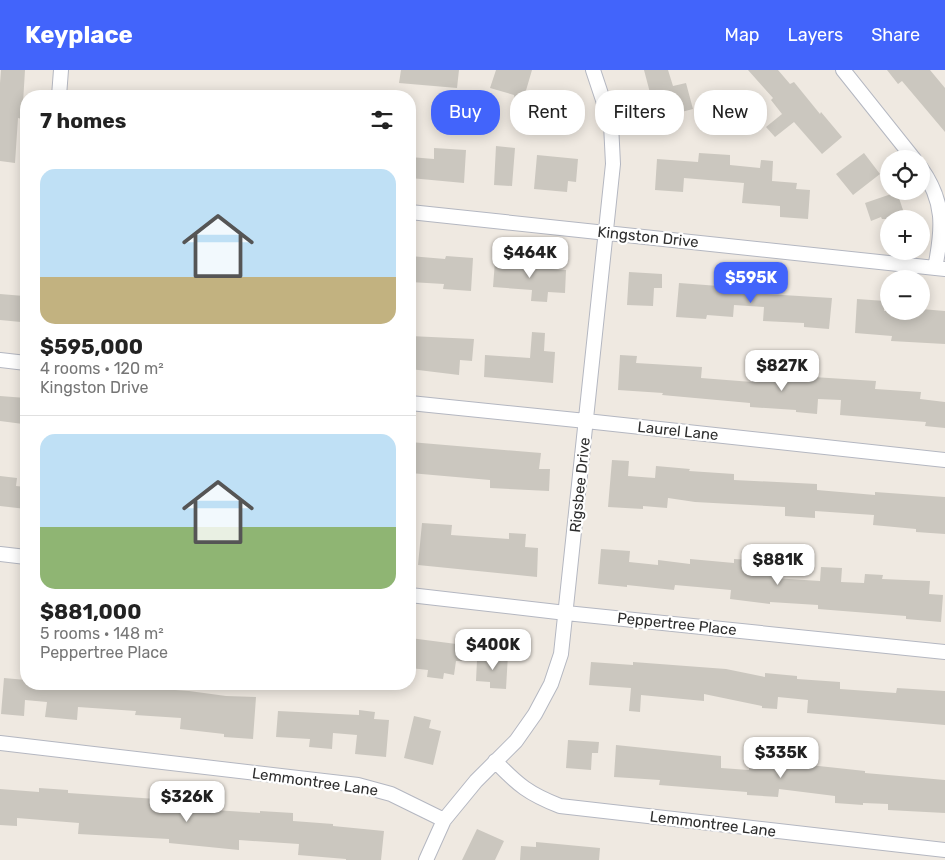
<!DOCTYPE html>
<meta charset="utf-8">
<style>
body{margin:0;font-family:Rubik,sans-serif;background:#f2f2f2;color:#222;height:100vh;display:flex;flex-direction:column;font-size:19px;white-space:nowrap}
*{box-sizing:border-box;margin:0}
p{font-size:16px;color:#767676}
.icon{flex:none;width:28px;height:28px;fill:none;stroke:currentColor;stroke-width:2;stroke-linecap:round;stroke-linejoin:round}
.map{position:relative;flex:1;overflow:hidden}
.sheet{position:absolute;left:20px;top:20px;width:396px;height:600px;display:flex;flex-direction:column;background:#fff;border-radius:20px;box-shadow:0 2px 12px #0003}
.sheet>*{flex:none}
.top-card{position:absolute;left:431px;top:20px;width:439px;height:45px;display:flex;gap:10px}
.tools{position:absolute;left:880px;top:80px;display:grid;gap:10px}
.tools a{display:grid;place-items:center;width:50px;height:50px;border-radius:50%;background:#fff;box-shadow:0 2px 12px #0003;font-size:25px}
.price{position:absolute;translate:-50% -42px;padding:0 11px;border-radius:10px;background:#fff;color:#222;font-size:16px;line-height:32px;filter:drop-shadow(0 1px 2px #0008)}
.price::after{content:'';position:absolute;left:50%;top:30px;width:15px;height:11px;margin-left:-8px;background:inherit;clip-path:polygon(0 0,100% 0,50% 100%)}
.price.current{background:#4264fb;color:#fff}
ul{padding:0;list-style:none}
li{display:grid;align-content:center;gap:10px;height:265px;padding:0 20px}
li+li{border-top:1px solid #e0e0e0}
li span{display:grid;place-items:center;height:155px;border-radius:15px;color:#555}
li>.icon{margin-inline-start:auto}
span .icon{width:90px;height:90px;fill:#fffc;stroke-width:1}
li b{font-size:21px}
h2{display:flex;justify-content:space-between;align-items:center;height:60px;padding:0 20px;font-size:21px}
.pill{padding:0 18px;border-radius:20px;background:#fff;box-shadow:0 2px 12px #0003;font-size:18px;line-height:45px}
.pill.current{background:#4264fb;color:#fff}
header{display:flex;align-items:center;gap:30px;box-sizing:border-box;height:70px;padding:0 25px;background:#4264fb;color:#fff}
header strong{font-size:24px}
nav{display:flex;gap:28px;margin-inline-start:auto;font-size:18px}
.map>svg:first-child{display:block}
.building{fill:#cbc7bf}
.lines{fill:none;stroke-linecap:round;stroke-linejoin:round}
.minor-casing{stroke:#b4b7c1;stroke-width:16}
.minor{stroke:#fff;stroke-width:14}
.labels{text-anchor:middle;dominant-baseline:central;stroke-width:4.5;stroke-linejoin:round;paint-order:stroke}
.street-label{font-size:15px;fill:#2e2e2e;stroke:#fff}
</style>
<header>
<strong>Keyplace</strong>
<nav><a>Map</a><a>Layers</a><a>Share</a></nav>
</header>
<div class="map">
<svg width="945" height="790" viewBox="0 0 945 790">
<rect width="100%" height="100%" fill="#efe9e1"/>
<!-- building -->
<path class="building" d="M1,0H25L22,49L18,48L15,93L0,91V13Z
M401,0H459L457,18L399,13Z
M496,0H532L522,34L564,24L571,54L551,59L547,43L520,49L514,25L490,18Z
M644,0H668L673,16L686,13L693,39L666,46L664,36L654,38Z
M748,0H778L790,14L794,12L820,44L821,42L842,67L822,84L794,52L775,67L766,57L782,44L771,30L773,28Z
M887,0H930L945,18V62L902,11L898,14Z
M496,76L515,78L512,116L494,115Z
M434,78L466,80L464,113L410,108V87L434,89Z
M699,83L730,85V95L760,98L761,90L773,91L772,111L797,113L796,119L810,120L808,149L780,147V136L742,133L744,113L684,108L683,122L655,120L657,89L698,92Z
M864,83L880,104L853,125L836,104Z
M537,85L578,89L576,112L568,111L567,122L534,119Z
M897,122L906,149H882L881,147L871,151L865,133Z
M410,186L445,189L446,186L473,188L471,221L443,219L444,214L410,212Z
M495,191L524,193V197L566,200L565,223L548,222L547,232L531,231L532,220L493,217Z
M629,202L662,204V218H654L653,236L627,235Z
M719,210L749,212L748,223L832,228L829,259L804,257V253L763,251L764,237L734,235L733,247L707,245L706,249L676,247L679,213L719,216Z
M0,224L24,226L21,252L0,250Z
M857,229L885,231L884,241H921V239L945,241V274L891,271L892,266L855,263Z
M532,262L545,263L544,281L555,282L553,313L484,307L485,285L530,288Z
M410,266L474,269L472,291L460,290L459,305L410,299Z
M620,285L637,286L636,293L702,297L701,308L752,312V303L876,311L875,319L921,322L920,329L945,332V358L925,356L926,352L840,345L841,330L818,329L817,344L796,342V340L750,337V333L662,325L663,323L618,320Z
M0,326L26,328L23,354L0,351Z
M410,372L541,383L539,399H550L549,421L490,418V410L410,403Z
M612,390L629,391L628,406L655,408L656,396L690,399L689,401L734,404V410L817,414V420L875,425V422L945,427V464L916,462V459L873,455L874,445L815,441V448L785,446V437L695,432L668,428L667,438L643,436V439L608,437Z
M0,406L17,408L16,416L26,417V439L0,436Z
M422,453L452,455L451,465L509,469V463L526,464L525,477L538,478L537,507L418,495Z
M601,479L630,481L629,492L658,495V490L690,494V489L734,493V489L751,490L750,500L773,503V508L820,511L821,497L842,498L841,512L864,513L865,504L883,505L882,509L930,511L929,524L943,525L941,552L906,549V546L818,539V535L770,532V534L730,529L731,520L675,515L674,520L627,515V517L598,514Z
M410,568L464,575L462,591H456L454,605L444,603L443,609L427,607L428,600L410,598Z
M488,583L508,584L506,619L490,618V612L476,611L477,590L487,591Z
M591,592L633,595V592L726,599L765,607V603L797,606V609L840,612V619L896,623L897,618L945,621V655L807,643L808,630L778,627L777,639L762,638V636L704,624V631L641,625L640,642L629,641L631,618L589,615Z
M4,608L26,610V614H120V616L189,621L226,626L256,627L253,669L224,667V664L180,659L181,648L135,645L136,641L78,637L77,650L45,647L47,632L25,630L24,646L1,644Z
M359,640L375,642L374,649L389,650L386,687L355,684L357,665L333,663L332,679L309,677L310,669L276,667L278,641L359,645Z
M414,646L431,650L429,658L441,661L433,695L404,688Z
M568,670L599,672L598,683H592L591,700L566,698Z
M616,675L721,686V698L749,700V691L791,693L865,701V703L945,710V743L888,740V734L863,733V735L835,733V726L779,719L778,727L747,725V722L659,715L660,710L614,707Z
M39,718L68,720V723L201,732L200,739L260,743V741L293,743V751L333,754V756L384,761L381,790H346V789L298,785L299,774L239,770V780L169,773V769L78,764L79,753L17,748V756L0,755V719L39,722Z
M477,759L504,771L495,790H462Z
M536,772L600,778L599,790H520L521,776L536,777Z"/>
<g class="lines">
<!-- minor casing -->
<g class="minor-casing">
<path id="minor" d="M843,0L914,89
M59,26L61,0
M921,98C945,132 943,158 935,198
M410,142L945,199
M0,290L26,293
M410,333L586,351L945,390
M0,484L26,487
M410,525L566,543L945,582
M0,673L358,715L391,724L444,750
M495,691C518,715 529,724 560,736L945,780
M426,790L444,750L476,711L516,671L535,644L551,614L561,584L613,94L611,54L593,0"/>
</g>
<!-- minor -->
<use href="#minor" class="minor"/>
</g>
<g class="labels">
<!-- street labels -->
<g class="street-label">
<text transform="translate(648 167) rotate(6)">Kingston Drive</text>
<text transform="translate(678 361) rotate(6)">Laurel Lane</text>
<text transform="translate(580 415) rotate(-84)">Rigsbee Drive</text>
<text transform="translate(677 554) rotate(6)">Peppertree Place</text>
<text transform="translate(315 712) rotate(8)">Lemmontree Lane</text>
<text transform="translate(713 754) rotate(7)">Lemmontree Lane</text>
</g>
</g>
</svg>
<div class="tools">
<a><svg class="icon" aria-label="locate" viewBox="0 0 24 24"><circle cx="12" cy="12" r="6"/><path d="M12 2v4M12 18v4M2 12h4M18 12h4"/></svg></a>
<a>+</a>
<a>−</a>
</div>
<b class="price" style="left:530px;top:209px">$464K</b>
<b class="price current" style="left:751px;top:234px">$595K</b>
<b class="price" style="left:782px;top:322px">$827K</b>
<b class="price" style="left:778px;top:516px">$881K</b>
<b class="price" style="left:493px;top:601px">$400K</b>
<b class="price" style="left:781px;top:709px">$335K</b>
<b class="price" style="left:187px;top:753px">$326K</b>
<div class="top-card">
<a class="pill current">Buy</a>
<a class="pill">Rent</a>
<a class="pill">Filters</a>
<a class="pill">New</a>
</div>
<section class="sheet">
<h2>7 homes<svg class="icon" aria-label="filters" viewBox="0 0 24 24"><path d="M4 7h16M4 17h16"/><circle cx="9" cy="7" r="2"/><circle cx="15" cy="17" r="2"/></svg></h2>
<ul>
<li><span style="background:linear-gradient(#bfe0f5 70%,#c2b280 0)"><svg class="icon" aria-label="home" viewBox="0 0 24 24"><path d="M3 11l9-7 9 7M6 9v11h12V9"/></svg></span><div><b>$595,000</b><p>4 rooms · 120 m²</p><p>Kingston Drive</p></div></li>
<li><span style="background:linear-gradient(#bfe0f5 60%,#8fb573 0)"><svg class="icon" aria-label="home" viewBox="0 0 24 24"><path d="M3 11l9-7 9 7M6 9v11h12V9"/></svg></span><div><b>$881,000</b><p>5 rooms · 148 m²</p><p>Peppertree Place</p></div></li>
</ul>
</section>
</div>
